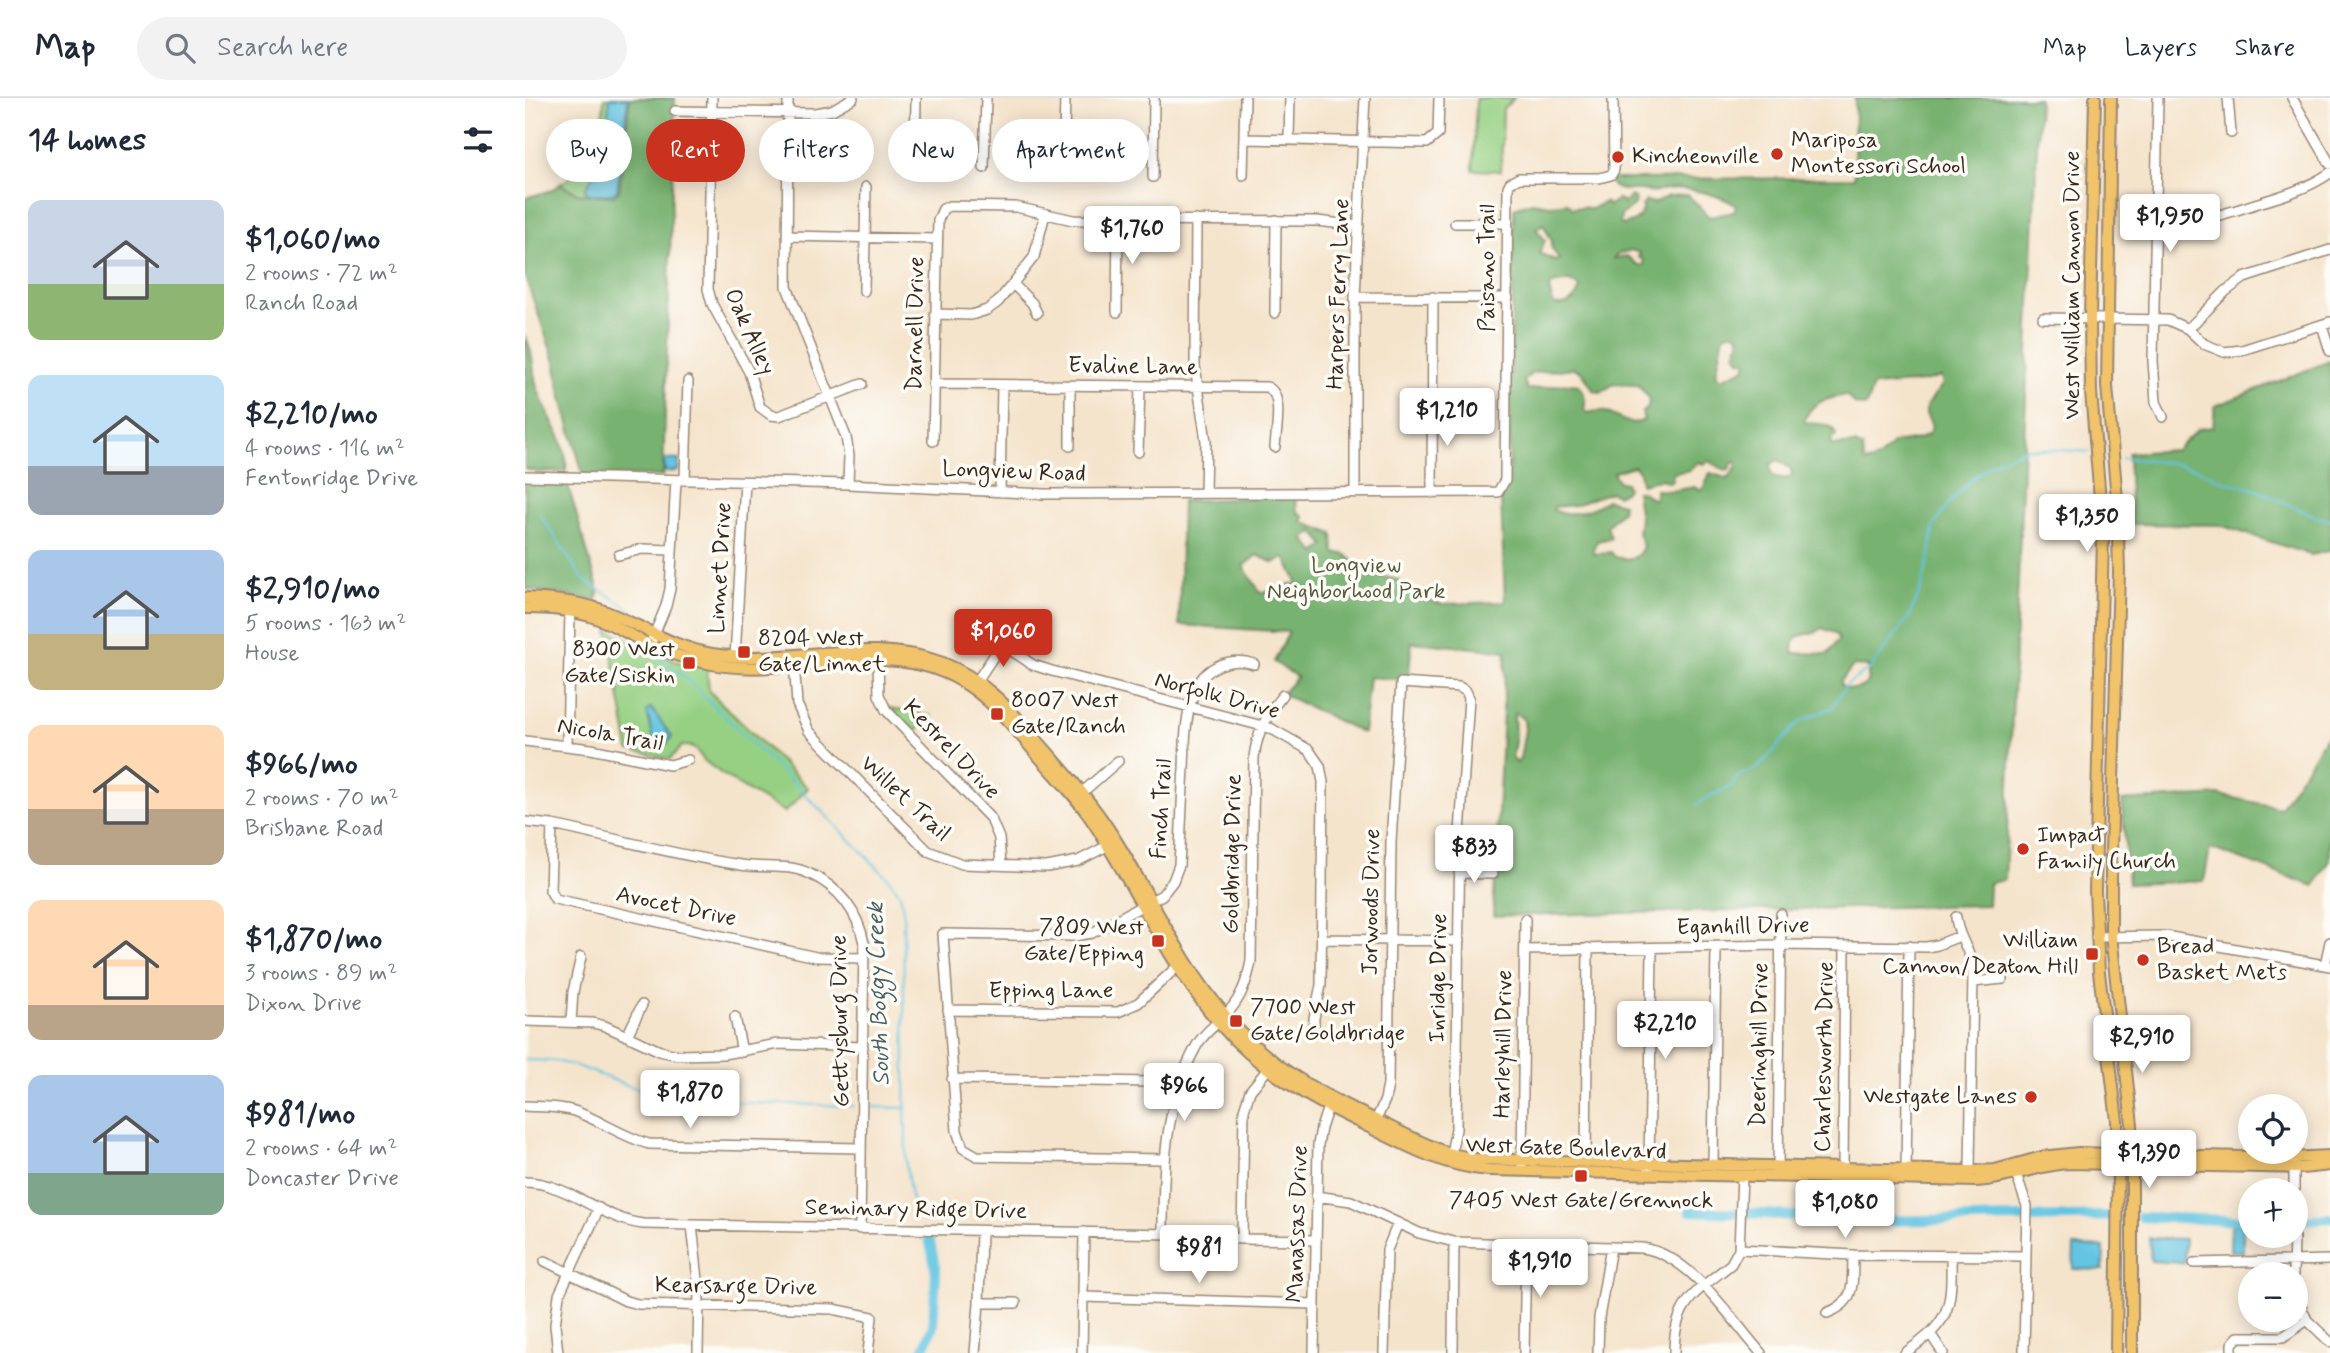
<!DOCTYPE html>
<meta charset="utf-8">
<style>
body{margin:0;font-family:Mynerve,sans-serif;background:#f2f2f3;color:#1f2937;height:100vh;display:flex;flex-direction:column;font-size:26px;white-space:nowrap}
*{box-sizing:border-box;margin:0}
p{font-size:23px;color:#747a83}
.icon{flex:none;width:38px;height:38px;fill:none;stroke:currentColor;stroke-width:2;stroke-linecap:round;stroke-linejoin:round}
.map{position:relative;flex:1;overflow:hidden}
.sheet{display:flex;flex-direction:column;background:#fff;width:525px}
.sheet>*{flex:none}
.banner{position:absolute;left:21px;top:21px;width:665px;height:63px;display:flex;gap:14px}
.tools{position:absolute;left:1713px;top:996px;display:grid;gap:14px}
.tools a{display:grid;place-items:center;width:70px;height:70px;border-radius:50%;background:#fff;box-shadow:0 4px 18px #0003;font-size:35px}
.price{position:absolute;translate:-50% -60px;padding:0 16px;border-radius:7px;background:#fff;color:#222;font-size:23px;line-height:46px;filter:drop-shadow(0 2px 4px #0008)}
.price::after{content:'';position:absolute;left:50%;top:42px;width:21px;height:16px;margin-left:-10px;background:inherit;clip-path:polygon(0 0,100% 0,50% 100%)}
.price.active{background:#c8321e;color:#fff}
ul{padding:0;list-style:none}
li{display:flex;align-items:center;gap:21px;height:175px;padding:0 28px}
li span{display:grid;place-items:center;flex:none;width:196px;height:140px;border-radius:14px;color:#555}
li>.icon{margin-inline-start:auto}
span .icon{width:84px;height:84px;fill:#fffc;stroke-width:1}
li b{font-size:30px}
h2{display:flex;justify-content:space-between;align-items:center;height:84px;padding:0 28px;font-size:30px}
.pill{padding:0 24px;border-radius:32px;background:#fff;box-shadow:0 4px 18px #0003;font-size:24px;line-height:63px}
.pill.active{background:#c8321e;color:#fff}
header{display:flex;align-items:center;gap:42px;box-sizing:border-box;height:98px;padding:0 35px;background:#fff;border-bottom:2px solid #e0e1e3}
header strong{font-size:33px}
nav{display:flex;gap:38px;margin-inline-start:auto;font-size:24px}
.search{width:490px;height:63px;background:#f2f2f3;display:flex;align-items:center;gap:18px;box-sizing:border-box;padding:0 24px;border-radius:38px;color:#747a83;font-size:26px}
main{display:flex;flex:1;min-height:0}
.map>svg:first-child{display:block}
.green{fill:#96d083;stroke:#687d50;stroke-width:2}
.forest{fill:#78b271;stroke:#5a6e48;stroke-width:2;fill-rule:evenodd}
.water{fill:#64c5e2;stroke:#507880;stroke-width:2}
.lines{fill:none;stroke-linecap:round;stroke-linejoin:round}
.stream{stroke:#64c5e2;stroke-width:2}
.river{stroke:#64c5e2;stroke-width:10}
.minor-casing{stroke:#988775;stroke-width:12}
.major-casing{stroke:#988775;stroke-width:14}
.minor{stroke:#fff;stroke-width:9}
.major{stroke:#f1c36a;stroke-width:10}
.poi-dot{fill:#c8321e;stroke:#fdfcf7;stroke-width:2.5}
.labels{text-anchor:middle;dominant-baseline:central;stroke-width:7;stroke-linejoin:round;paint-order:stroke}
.poi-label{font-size:23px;fill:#3b2a1e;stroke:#fdfcf7;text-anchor:start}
.street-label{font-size:23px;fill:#3b2a1e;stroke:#fdfcf7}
.park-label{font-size:23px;fill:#565c3c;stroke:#fdfcf7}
.water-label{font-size:24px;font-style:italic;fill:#496063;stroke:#fdfcf7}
</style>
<header>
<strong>Map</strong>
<div class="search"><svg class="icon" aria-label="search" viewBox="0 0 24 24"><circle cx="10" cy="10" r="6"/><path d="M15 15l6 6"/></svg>Search here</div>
<nav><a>Map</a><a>Layers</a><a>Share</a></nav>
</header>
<main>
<section class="sheet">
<h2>14 homes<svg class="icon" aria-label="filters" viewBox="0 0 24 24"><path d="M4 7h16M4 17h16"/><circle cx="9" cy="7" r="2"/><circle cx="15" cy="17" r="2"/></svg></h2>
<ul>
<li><span style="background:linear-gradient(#c9d6e8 60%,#8fb573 0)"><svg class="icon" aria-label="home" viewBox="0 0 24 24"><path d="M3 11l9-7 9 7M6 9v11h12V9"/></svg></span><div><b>$1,060/mo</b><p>2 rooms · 72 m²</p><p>Ranch Road</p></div></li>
<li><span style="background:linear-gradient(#bfe0f5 65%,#9aa5b1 0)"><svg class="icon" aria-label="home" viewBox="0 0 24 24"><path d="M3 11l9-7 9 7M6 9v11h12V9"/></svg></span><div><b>$2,210/mo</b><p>4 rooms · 116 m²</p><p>Fentonridge Drive</p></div></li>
<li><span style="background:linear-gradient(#a9c7e8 60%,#c2b280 0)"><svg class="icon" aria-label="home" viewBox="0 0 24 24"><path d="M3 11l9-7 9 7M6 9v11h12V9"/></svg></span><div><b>$2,910/mo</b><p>5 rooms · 163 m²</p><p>House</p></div></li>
<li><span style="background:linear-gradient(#ffd9b3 60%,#b9a48a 0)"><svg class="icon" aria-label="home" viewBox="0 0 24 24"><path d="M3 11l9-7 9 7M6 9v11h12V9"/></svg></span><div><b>$966/mo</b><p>2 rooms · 70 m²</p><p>Brisbane Road</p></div></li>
<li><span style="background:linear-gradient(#ffd9b3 75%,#b9a48a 0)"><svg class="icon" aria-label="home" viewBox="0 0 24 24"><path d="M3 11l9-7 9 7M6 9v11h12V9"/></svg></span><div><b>$1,870/mo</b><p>3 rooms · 89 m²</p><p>Dixon Drive</p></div></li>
<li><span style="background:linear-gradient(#a9c7e8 70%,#7fa58c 0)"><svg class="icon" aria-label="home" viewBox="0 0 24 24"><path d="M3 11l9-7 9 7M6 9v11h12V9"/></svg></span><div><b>$981/mo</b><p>2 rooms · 64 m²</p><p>Doncaster Drive</p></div></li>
</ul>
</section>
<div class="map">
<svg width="1805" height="1255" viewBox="0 0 1805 1255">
<rect width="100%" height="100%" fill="#fdfcf7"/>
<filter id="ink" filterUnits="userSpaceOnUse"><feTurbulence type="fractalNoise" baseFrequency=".0143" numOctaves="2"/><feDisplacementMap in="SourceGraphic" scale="14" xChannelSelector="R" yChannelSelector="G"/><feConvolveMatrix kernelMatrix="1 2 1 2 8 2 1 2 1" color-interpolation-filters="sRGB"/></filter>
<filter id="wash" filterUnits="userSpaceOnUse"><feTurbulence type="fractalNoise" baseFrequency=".00686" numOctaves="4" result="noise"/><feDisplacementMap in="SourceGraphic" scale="28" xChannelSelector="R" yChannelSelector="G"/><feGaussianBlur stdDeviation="1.57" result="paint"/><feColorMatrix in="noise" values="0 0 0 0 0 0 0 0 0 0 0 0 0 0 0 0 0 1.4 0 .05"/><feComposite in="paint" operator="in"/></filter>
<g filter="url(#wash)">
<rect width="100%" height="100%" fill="#f5e4cc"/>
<!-- green -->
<path class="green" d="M79,0H105L94,94L89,98L54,96L35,86L42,82C69,48 77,45 79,0Z
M951,0H989L978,11L976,73L948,72Z
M83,532L156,565L182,569L184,593L283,690L260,714C232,699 206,684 181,664C170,655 175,647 157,648L145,661L104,652Z
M365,610L406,618L390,634Z"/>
<!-- forest -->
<path class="forest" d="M105,0H150L138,378L58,377L36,296L30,264L0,178V100L27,92L35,86L54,96L89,98L94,94Z
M1330,0H1514L1480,782L1464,785L1463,807L968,818L981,553L887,544L883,582L844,579L838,635L757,596L772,579L749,564L764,534L654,527L657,403L770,398L772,413L779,419L777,424L808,436L809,455L820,456L843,476L873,482L890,499L917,506L980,504L976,400L984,388L989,110L1007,104L1025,107L1043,105L1047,110L1059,109L1066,111L1080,104L1084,108L1093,101L1097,103L1098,107L1106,98L1110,101L1109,107L1096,117L1095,125L1098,127C1109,124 1118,121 1117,108L1121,103L1130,105L1143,98L1163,97L1184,119L1209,114L1211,108C1199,97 1158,88 1142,91C1137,91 1135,94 1131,94C1126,94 1120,92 1115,92C1105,91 1096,94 1087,88L1085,81L1329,80ZM1018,126L1027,143L1026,149L1034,161L1032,163L1014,155L1020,142L1011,131ZM1106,152L1115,155L1113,159L1119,162V167L1114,168L1102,158L1088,161L1091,157ZM1044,183L1055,189C1052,201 1042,210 1028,206L1024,191L1027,186ZM1207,234L1214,238L1215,243L1210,255L1215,262L1221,263V268L1217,272L1196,281L1191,276L1199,237ZM1049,270L1057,274L1069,293L1076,294L1089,286L1113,287L1124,300L1123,310L1117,314L1119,322C1104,330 1093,318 1080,314C1074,312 1068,314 1062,315L1059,311C1062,302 1058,295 1054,287C1036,283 1019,293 1002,291L999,282L1007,275ZM1416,279L1418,286L1401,308V316L1407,328L1404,336L1394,341L1369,345C1359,354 1354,365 1339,364L1338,350L1330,346L1307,348L1306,342L1311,338C1306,320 1291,330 1279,323C1286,303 1301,301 1321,297L1331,307L1341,308L1348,288L1398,284ZM1253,362L1266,371L1267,377L1264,380L1252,381L1246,376L1245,367ZM1183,363L1201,373L1204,372L1207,365L1211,364L1212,368L1203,381L1185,375L1178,391L1174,392L1170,389L1146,393L1131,392L1130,400L1128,402L1118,394L1111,393L1115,421L1113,435L1118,448C1113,463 1103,462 1090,459L1086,454L1069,456L1068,452L1072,443L1086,440L1082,428L1097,413L1098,406L1082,402C1067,412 1046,420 1028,412L1029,409L1050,407L1085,394L1092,397L1098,395L1102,390L1100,385L1094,384L1089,377V374L1109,368L1114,373L1116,386L1137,381L1144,385L1147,383L1148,375L1165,372L1173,364L1178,366ZM788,433L800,447L791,455L779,441ZM732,457L749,465L758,459L761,461L773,486C759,486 749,494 735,494L718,468ZM1297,530L1310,535L1314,541L1303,556L1268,555C1268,527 1284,543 1297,530ZM1328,568L1344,569L1342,585C1334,592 1325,593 1316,587V583ZM991,615L999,622L1000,632L995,661L992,665L987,660L990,643L989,616Z
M1,240C9,253 7,273 12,289C20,316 44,344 41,373L13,374L0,371Z
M1805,263V453L1786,457L1695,427L1606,426L1603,355L1651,352L1673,331L1688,329L1690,308Z
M7,382L42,384L74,494L71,502L0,491V384Z
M1805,633V762L1789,788L1685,750L1679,783L1603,786L1597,703L1694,697L1755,710Z"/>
<!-- water -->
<path class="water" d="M85,0H103L92,93L85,96H64L60,92L68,77V54L74,47L81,32Z
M139,361L154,362L153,373L140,374Z
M126,610L147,639L140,647L129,644L122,613Z
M1706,1127H1718V1153H1705Z
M1624,1140L1660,1141L1659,1165L1626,1163Z
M1549,1148L1579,1149L1578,1172L1548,1171Z"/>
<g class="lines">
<!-- stream -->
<path class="stream" d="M1597,360L1646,365L1673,371L1698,383L1729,391L1792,419L1805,422
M15,416L58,481L119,520
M128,556L155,575L273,689L363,780L375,796L378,811L381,1067L386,1099L399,1124
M1172,707L1181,700L1205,689L1213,678L1233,670L1273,625L1307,609L1322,586L1345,571L1384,519L1396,491L1405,456L1409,428L1425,404L1448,380L1467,365L1502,350L1565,354
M0,962L29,963L52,968L104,988L160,1003L329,1008
M344,1009L381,1010"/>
<!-- river -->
<path class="river" d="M1165,1113L1208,1115
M1222,1115L1354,1123L1587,1118
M1616,1119L1726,1123
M1778,1122L1805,1120
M397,1255L408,1228L411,1173L404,1139"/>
</g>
</g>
<g filter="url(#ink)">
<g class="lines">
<!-- minor casing -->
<g class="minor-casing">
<path id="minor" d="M187,0L183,191L187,206L224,274L235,309L246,317L254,318L337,286
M263,0L262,189L321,339L324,358L323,386
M1633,0L1628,263L1631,304L1638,319
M1703,0L1706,35
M1767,0L1805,66
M150,13L290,15L307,12L328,0
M720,41L902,45L913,36L914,0
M764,41L765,0
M390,68L391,0
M459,70L461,0
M538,75L540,0
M718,77L720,0
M628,79L629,0
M671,122L670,268L681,343L680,395
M930,125H982
M1630,128C1667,127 1696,117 1730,106C1757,98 1782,91 1805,75
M262,138L412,141
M489,187L507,205L512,215
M339,193L341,89
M830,199L983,200
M592,214L593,122
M750,215L751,122
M410,216L446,217L462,212L473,204L509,159L520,116
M1518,220L1643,222L1663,231L1679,246L1699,254L1717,252L1805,224
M1797,227L1805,253
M1663,231L1701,193L1719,180L1805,152
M408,286L742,289C759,296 751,333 750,349
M545,288V348
M408,343L413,122L418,111L424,108L491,109L548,122L792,123L834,128
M613,354L615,289
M0,378L323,386L519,396L973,394L980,382L983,89L985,85L994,80H1074L1086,77L1089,72L1088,0
M160,382L163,283
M475,394L477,287
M830,394V199L840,0
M907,395L908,199
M94,457L117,451L147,452
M127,542L141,508L145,491L151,382
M477,546L508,567L527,573L745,630L784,652L795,668L798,684L796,887L789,920V935
M210,559L220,384
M269,563L272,606L284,633L403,753L437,766L522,769L553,763L582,748
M353,563L354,597L361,612L466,721L474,740L476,767
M448,589L484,535
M0,643L66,651L145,667L163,662
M42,647L45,513
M552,699L593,663
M0,724L27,727C89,740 153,758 216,767C240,771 263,765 285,776C314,789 333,814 339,845L335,1131
M27,727L25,792L30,801L291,859L339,860
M934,775L968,776
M1431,819C1432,839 1447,853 1448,873L1445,1073
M1571,839L1640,838L1805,868
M797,841L934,843
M1000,852L1255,847L1402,849L1412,847L1435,838
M1800,867L1805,844
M1448,884L1478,881
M423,912L593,914L613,905L654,867
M210,919L217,954
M0,923L68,925L80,928L135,953L152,957L198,956L253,946L338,949
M46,924L48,894L56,859
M102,938L117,907
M427,981L628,984L653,990
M0,1008C16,1009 33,1008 49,1013C75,1022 98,1039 124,1046L336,1050
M851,1022L860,1002L863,987L866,744L876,585L934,589L941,593L944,600L935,735L931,1031L925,1060
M639,1061L452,1058L438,1050L432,1033L418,836L549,838L567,835L637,797L648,783L654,767C656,734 657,702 659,670C660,644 660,614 671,590C681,568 706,558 729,566
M1061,1064L1063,850
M997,1067L1000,821
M1188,1067L1191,849
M1124,1070L1127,850
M1318,1070L1320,848
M1489,1070L1502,1108L1499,1255
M1253,1073L1256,816
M1381,1076L1384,848
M0,1084C44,1085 76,1121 118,1126L645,1136L717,1141L790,1142
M1769,1092V1066
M791,1098L826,1103L894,1135L929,1144L1117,1150C1165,1156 1205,1220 1236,1255
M167,1127L174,1191L173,1255
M638,1136C638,1070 639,1006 672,947C680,933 695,924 705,912C717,898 723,880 726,863L729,659C732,635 742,615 758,597
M717,1141L719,1012L725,993L742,972
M1214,1151L1328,1157L1501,1158
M20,1163L101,1203L113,1206L308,1211L347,1219L343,1255
M1669,1165L1805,1162
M1768,1176L1769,1138
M1771,1197L1782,1222L1805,1244
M558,1199L790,1206
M454,1205H491
M1302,1215C1332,1204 1327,1185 1328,1157
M1406,1237L1418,1255
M33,1255L30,1227L34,1197L74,1110
M450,1255L454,1205L456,1133
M557,1255L559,1134
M789,1255L793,1047L796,1030L805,1003
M859,1255L862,1152L873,1125
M928,1255L929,1144
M999,1255L1001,1147
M1073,1255L1074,1220L1086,1149
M1149,1255C1149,1204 1170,1195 1206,1166L1214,1151L1217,1078
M1380,1255C1425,1224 1427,1211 1426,1158
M1707,1255V1246L1713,1239H1758L1782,1222"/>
</g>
<!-- major casing -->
<g class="major-casing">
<path id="major" d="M1570,0L1565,221L1566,294L1578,437L1570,793L1574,874L1592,1023L1593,1066L1591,1255
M1586,0L1582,288L1592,401L1594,474L1586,754V837L1607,1027V1255
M0,500C25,501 51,503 74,511C113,525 146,549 187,556C263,568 343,537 418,565C457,580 484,610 511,641C539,673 568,705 590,741C627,800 655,865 701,918C745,970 797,997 857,1025C880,1036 902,1048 926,1056L951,1061L1445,1073L1470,1072L1517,1059L1553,1055L1762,1060L1805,1058
M0,510C24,510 48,512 71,520C90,527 107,538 125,547C144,556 167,562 187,566C268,582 361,538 436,583C465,600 487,627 509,653C530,677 553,700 570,727C612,792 643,865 694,925C734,972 785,1001 840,1027C880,1047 917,1068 963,1072L1450,1083C1482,1082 1511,1067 1543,1065L1777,1070L1805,1067"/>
</g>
<!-- minor -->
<use href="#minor" class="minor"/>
<!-- major -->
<use href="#major" class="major"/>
</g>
</g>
<!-- markers -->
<g class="poi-dot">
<circle cx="1252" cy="56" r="7"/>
<circle cx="1093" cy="59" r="7"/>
<rect x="212" y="547" width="14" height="14" rx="3.5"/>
<rect x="157" y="558" width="14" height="14" rx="3.5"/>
<rect x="465" y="609" width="14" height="14" rx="3.5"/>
<circle cx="1498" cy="751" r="7"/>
<rect x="626" y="836" width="14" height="14" rx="3.5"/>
<rect x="1560" y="849" width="14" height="14" rx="3.5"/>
<circle cx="1618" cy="862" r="7"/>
<rect x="704" y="916" width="14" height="14" rx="3.5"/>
<circle cx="1506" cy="999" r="7"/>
<rect x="1049" y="1071" width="14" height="14" rx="3.5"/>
</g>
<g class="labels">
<!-- poi labels -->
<g class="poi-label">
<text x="1266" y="43">Mariposa<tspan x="1266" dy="26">Montessori School</tspan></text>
<text x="1107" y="59">Kincheonville</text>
<text x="233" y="541">8204 West<tspan x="233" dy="26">Gate/Linnet</tspan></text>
<text x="150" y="552" text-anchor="end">8300 West<tspan x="150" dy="26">Gate/Siskin</tspan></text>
<text x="486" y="603">8007 West<tspan x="486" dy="26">Gate/Ranch</tspan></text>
<text x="1512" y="738">Impact<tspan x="1512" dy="26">Family Church</tspan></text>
<text x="619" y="830" text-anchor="end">7809 West<tspan x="619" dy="26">Gate/Epping</tspan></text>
<text x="1553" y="843" text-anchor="end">William<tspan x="1553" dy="26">Cannon/Deaton Hill</tspan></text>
<text x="1632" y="849">Bread<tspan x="1632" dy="26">Basket Mets</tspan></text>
<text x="725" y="910">7700 West<tspan x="725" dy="26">Gate/Goldbridge</tspan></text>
<text x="1492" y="999" text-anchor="end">Westgate Lanes</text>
<text x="1056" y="1103" text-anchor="middle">7405 West Gate/Grennock</text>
</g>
<!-- street labels -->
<g class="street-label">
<text transform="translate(963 170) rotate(-90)">Paisano Trail</text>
<text transform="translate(1548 187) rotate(-90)">West William Cannon Drive</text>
<text transform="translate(814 196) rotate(-88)">Harpers Ferry Lane</text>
<text transform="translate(391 226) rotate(-89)">Darnell Drive</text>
<text transform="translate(224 234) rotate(66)">Oak Alley</text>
<text transform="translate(608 269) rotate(1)">Evaline Lane</text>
<text transform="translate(489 374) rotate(2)">Longview Road</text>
<text transform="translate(196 470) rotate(-87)">Linnet Drive</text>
<text transform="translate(692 598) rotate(15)">Norfolk Drive</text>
<text transform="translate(85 637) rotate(10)">Nicola Trail</text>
<text transform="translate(426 652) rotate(46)">Kestrel Drive</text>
<text transform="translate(380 701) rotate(43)">Willet Trail</text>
<text transform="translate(637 711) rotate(-87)">Finch Trail</text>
<text transform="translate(708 756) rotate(-89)">Goldbridge Drive</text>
<text transform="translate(847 804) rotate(-89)">Jorwoods Drive</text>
<text transform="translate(151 809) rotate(12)">Avocet Drive</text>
<text transform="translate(1218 829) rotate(-1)">Eganhill Drive</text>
<text transform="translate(914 880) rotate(-89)">Inridge Drive</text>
<text x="526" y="893">Epping Lane</text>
<text transform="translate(316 923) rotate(-91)">Gettysburg Drive</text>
<text transform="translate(979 946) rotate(-89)">Harleyhill Drive</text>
<text transform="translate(1235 947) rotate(-89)">Deeringhill Drive</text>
<text transform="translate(1300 959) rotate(-89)">Charlesworth Drive</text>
<text transform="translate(1041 1051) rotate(2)">West Gate Boulevard</text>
<text transform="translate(391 1112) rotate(1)">Seminary Ridge Drive</text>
<text transform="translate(773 1126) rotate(-88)">Manassas Drive</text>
<text transform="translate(211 1189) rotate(1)">Kearsarge Drive</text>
</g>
<!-- park labels -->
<g class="park-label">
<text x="831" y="468">Longview<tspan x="831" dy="26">Neighborhood Park</tspan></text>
</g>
<!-- water labels -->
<g class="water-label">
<text transform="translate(354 896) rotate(-92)">South Boggy Creek</text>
</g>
</g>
</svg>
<div class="tools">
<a><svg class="icon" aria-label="locate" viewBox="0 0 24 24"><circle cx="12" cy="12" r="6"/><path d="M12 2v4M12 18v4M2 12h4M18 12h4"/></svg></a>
<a>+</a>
<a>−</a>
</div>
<b class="price" style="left:1645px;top:156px">$1,950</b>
<b class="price" style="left:607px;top:168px">$1,760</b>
<b class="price" style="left:922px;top:350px">$1,210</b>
<b class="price" style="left:1562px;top:456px">$1,350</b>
<b class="price active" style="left:478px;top:571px">$1,060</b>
<b class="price" style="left:949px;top:787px">$833</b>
<b class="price" style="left:1140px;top:963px">$2,210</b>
<b class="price" style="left:1617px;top:977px">$2,910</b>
<b class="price" style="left:659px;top:1025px">$966</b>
<b class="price" style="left:165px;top:1032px">$1,870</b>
<b class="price" style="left:1624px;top:1092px">$1,390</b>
<b class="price" style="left:1320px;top:1142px">$1,080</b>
<b class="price" style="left:674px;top:1187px">$981</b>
<b class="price" style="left:1015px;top:1201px">$1,910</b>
<div class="banner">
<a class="pill">Buy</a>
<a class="pill active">Rent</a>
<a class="pill">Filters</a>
<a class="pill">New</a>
<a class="pill">Apartment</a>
</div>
</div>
</main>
